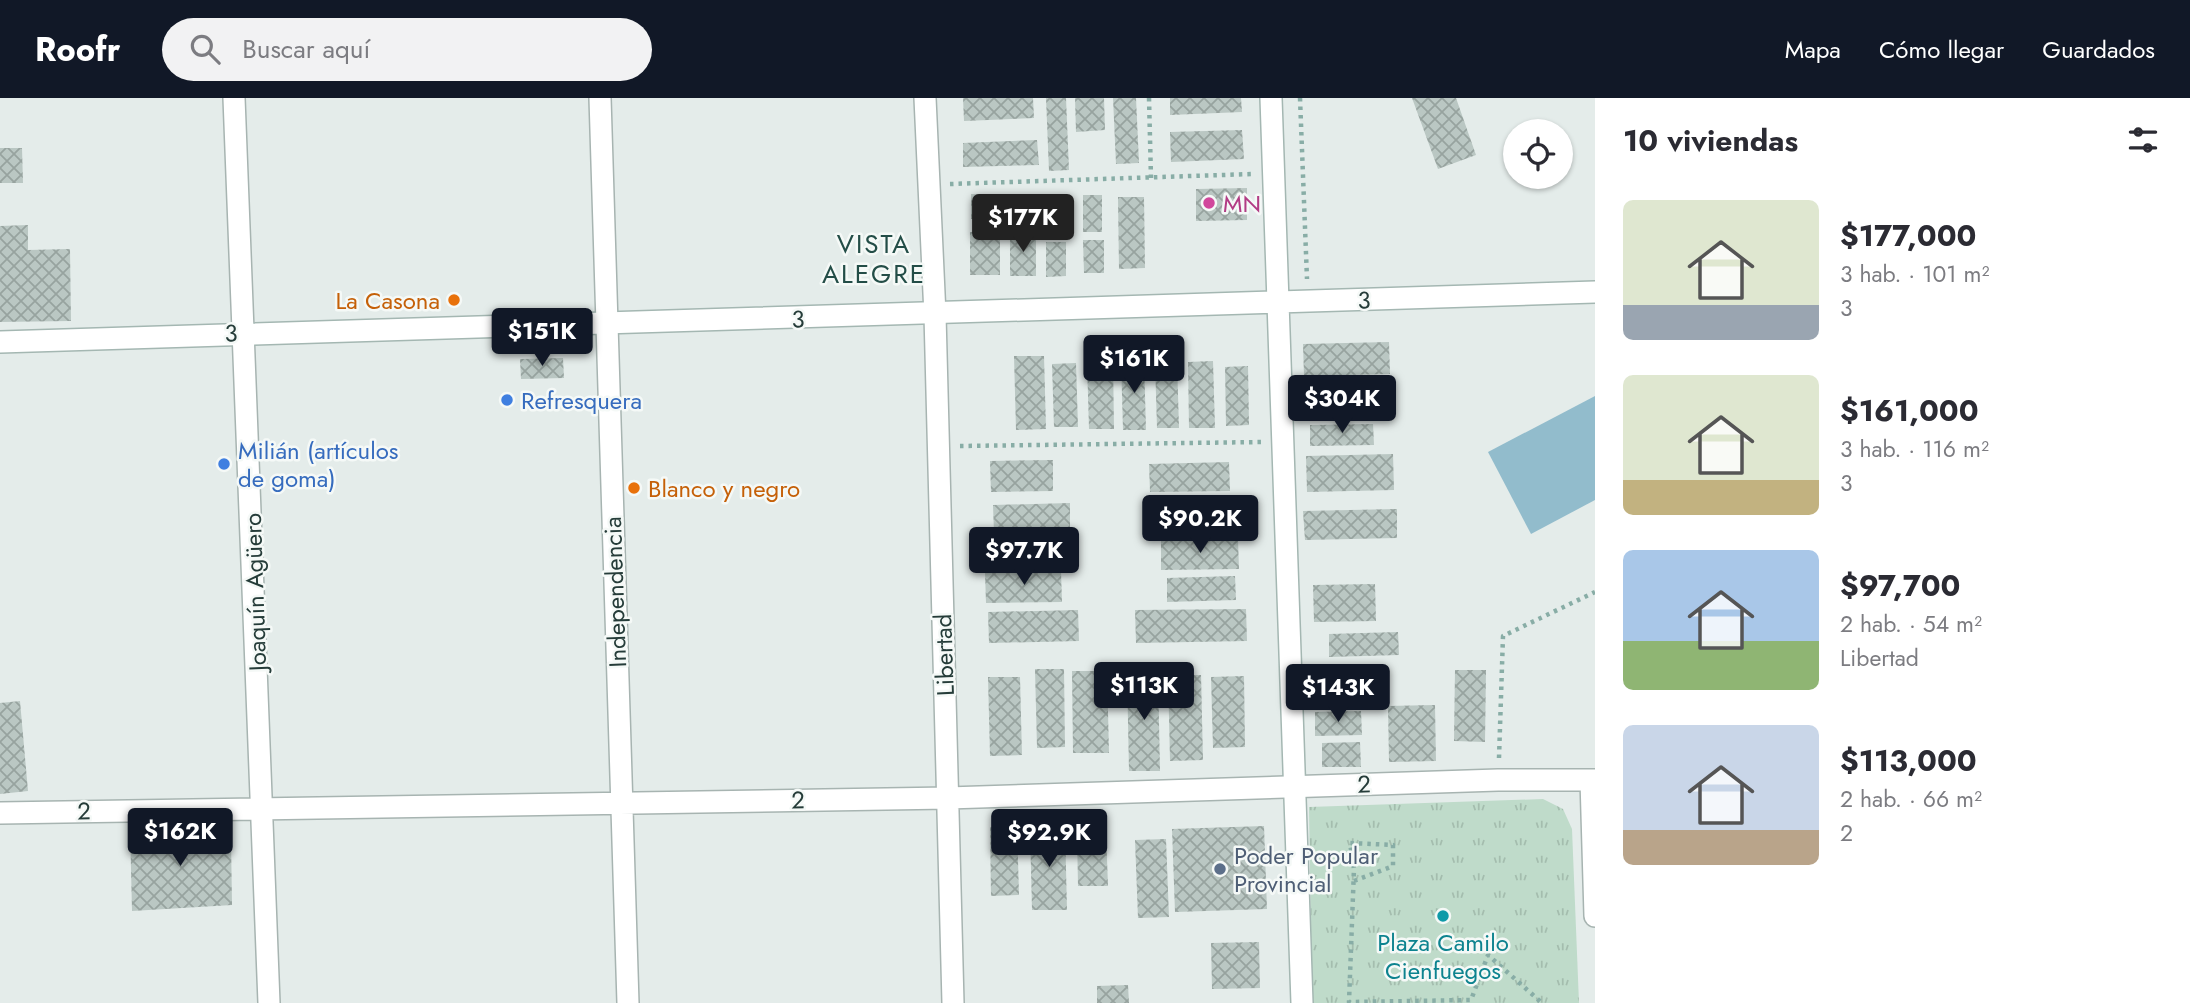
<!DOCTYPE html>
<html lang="es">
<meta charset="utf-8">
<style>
body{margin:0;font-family:Jost,sans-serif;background:#f2f2f3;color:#2b2b33;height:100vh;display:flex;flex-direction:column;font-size:26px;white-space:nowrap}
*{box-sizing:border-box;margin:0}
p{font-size:23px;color:#7c7c81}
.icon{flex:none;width:38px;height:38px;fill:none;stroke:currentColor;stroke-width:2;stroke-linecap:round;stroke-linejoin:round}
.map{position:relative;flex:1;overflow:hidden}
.sheet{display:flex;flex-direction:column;background:#fff;width:595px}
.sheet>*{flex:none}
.tools{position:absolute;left:1503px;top:21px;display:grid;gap:14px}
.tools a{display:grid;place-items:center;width:70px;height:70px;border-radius:50%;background:#fff;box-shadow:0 2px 5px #0004;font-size:35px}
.price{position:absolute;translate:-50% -60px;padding:0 16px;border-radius:7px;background:#111827;color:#fff;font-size:23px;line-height:46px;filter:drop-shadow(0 2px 4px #0008)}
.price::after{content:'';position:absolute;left:50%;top:42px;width:21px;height:16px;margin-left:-10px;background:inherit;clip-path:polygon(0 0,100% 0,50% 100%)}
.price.selected{background:#222;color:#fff}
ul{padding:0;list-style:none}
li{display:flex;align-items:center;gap:21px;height:175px;padding:0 28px}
li span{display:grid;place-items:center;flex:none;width:196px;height:140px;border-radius:10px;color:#555}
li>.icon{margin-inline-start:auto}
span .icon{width:84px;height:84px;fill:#fffc;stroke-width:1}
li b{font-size:30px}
h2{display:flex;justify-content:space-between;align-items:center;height:84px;padding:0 28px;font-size:30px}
header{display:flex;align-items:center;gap:42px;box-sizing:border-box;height:98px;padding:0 35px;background:#111827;color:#fff}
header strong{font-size:33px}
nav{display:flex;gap:38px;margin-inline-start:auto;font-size:24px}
.search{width:490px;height:63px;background:#f2f2f3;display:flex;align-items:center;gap:18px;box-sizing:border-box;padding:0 24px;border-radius:38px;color:#7c7c81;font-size:26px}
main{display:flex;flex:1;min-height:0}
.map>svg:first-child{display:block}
.grass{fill:url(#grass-tufts)}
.water{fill:#92bccc}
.building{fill:url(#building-cross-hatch)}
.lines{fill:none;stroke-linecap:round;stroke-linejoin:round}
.street-casing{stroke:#a7b4b1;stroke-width:24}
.secondary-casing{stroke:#a4b7b2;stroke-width:24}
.path{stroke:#88ada6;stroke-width:4.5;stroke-dasharray:3.5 5;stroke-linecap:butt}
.street{stroke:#fff;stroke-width:21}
.secondary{stroke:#fff;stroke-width:21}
.hotel-dot{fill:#d1479c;stroke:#f5f9f7;stroke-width:2.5}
.food-dot{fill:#e8710a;stroke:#f5f9f7;stroke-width:2.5}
.shop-dot{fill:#3f7fe0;stroke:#f5f9f7;stroke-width:2.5}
.service-dot{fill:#5c6f8a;stroke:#f5f9f7;stroke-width:2.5}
.culture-dot{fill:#0f9aa8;stroke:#f5f9f7;stroke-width:2.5}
.labels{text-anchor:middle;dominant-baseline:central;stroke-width:5;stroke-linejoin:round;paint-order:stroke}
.hotel-label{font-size:24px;fill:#b23c85;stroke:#f5f9f7;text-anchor:start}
.food-label{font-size:24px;fill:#c56008;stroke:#f5f9f7;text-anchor:end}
.street-label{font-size:24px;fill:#253c39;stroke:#f5f9f7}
.shop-label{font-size:24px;fill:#366cbe;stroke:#f5f9f7;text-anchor:start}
.service-label{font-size:24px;fill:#4e5e75;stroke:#f5f9f7;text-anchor:start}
.culture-label{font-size:24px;fill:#0d838f;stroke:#f5f9f7}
.neighbourhood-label{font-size:26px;letter-spacing:2px;fill:#234d47;stroke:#f5f9f7}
</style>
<header>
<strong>Roofr</strong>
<div class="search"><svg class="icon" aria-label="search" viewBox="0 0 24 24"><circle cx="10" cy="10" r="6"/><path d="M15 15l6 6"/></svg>Buscar aquí</div>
<nav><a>Mapa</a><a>Cómo llegar</a><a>Guardados</a></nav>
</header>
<main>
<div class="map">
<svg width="1595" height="905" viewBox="0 0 1595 905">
<defs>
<pattern id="grass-tufts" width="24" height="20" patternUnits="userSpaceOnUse" patternTransform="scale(1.75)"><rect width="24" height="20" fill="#bfdbca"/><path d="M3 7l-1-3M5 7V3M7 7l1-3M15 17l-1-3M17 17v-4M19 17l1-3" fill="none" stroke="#a4bdae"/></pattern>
<pattern id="building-cross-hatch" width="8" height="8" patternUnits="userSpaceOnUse" patternTransform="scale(1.75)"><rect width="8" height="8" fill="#bac7c3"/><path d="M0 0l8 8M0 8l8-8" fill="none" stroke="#97a39f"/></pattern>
</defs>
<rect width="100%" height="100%" fill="#e4ecea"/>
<!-- grass -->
<path class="grass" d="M1543,701L1563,711L1572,731L1579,905H1312L1309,709Z"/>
<!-- water -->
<path class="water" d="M1595,298V402L1531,436L1488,354Z"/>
<!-- building -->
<path class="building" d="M963,0H1033L1034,20L964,23Z
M1046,0H1066L1069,72L1049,73Z
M1075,0H1104L1105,32L1076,34Z
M1113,0H1136L1139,65L1116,66Z
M1170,0H1241L1242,14L1170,17Z
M1412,0H1456L1476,57L1438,71Z
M1242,32L1244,61L1171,64L1170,34Z
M1037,42L1039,67L963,69V45Z
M0,50H22L23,85H0Z
M1247,90V122L1196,123V91Z
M971,96H1039L1040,121H971Z
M1083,97H1102V134H1083Z
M1118,99H1144L1145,170L1119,171Z
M28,127V152L70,151L71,223L0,224V128Z
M1000,133V177H970V134Z
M1010,133H1036V178H1010Z
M1083,142H1104V175H1084Z
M1046,144H1066V178L1046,179Z
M1389,244L1390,276L1304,278L1303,246Z
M1014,258H1044L1046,331L1016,332Z
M563,260L564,280L521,281L520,261Z
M1121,262H1144L1146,332H1123Z
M1113,263L1114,331H1089L1087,264Z
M1177,263L1179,330H1157L1155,264Z
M1213,263L1215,330H1189L1188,264Z
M1076,265L1078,329H1054L1052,266Z
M1248,268L1249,327L1226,328L1225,269Z
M1351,286L1352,317L1305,318L1304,287Z
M1373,326L1374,347L1310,348V327Z
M1393,356L1394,392L1307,394L1306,358Z
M1053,362V393L991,394L990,363Z
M1229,364L1230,393L1150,394L1149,366Z
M1070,405V433L994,435L993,407Z
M1235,405L1236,430L1181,431L1180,406Z
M1397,411V440L1305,442L1303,413Z
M1238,441L1239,471L1161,472V443Z
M1056,442L1057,465L993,467L992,444Z
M1061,473L1062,504L986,505L985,474Z
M1235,478L1236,502L1167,504V480Z
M1375,486L1376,523L1314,524L1313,487Z
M1246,511L1247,543L1136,545L1135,512Z
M1078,512L1079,543L989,545L988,514Z
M1398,534L1399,557L1329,559V536Z
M1371,569L1372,599L1319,601L1318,570Z
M1035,571H1064L1065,649L1037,650Z
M1455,572H1486L1485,644L1454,643Z
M1072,573H1107L1109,655H1073Z
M1158,574L1160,673H1129L1127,575Z
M1168,577H1201L1203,662L1170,663Z
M1244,578L1245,649L1213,650L1211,579Z
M988,579H1020L1022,657L990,658Z
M20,603L28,693L0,696V605Z
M1435,607L1436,663L1389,664L1388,608Z
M1361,613L1362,637L1315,638V614Z
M1360,644L1361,669H1322V645Z
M130,728L219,730L231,741L232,807L132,813Z
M1017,728L1019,797L991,798L990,729Z
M1264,728L1267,811L1175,814L1172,731Z
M1065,730L1067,812H1032L1030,731Z
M1106,734L1108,788H1078L1077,735Z
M1166,741L1169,819L1138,820L1135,742Z
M1259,844L1260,890L1212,891L1211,845Z
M1128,887L1129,905H1097V888Z"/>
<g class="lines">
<!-- street casing -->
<g class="street-casing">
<path id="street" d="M234,0L269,905
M600,0L628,905
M925,0L935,217L953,905
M1591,682L1595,818
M0,715L948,700L1498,682H1595"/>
</g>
<!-- secondary casing -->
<g class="secondary-casing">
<path id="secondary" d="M1271,0L1302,905
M0,244L1595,194"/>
</g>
<!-- path -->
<path class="path" d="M1149,0L1151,80
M1300,0L1307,181
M950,86L1252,76
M960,348L1263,344
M1499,660L1503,538L1595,494
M1354,783L1393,768V747L1350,745L1354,771L1349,904L1471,902L1488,857L1542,905"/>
<!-- street -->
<use href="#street" class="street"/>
<!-- secondary -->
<use href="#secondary" class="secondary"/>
</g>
<!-- markers -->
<circle class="hotel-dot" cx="1209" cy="105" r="7"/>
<g class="food-dot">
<circle cx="454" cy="202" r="7"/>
<circle cx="634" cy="390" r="7"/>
</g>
<g class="shop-dot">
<circle cx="507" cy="302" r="7"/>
<circle cx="224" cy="366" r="7"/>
</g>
<circle class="service-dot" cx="1220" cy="771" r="7"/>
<circle class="culture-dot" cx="1443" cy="818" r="7"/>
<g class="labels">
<!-- hotel labels -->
<g class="hotel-label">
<text x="1223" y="105">MN</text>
</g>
<!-- food labels -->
<g class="food-label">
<text x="440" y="202">La Casona</text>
<text x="648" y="390" text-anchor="start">Blanco y negro</text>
</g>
<!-- street labels -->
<g class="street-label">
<text transform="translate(1364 202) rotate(-2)">3</text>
<text transform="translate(798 221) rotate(-2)">3</text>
<text transform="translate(231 235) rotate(-2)">3</text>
<text transform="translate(255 494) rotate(-92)">Joaquín Agüero</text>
<text transform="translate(615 494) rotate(-92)">Independencia</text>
<text transform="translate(944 557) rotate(-92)">Libertad</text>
<text transform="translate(1364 686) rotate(-2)">2</text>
<text transform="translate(798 702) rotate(-1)">2</text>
<text transform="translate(84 713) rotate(-1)">2</text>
</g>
<!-- shop labels -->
<g class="shop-label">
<text x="521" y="302">Refresquera</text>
<text x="238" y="352">Milián (artículos<tspan x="238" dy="28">de goma)</tspan></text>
</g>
<!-- service labels -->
<g class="service-label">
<text x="1234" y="757">Poder Popular<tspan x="1234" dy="28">Provincial</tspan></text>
</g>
<!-- culture labels -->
<g class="culture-label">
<text x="1443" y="844">Plaza Camilo<tspan x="1443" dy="28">Cienfuegos</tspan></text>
</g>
<!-- neighbourhood labels -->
<g class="neighbourhood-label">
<text x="874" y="146">VISTA<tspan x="874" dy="30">ALEGRE</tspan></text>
</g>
</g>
</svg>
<div class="tools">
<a><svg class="icon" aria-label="locate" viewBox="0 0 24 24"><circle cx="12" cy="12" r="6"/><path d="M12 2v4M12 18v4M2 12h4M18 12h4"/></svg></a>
</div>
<b class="price selected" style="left:1023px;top:156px">$177K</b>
<b class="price" style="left:542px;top:270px">$151K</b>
<b class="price" style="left:1134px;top:297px">$161K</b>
<b class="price" style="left:1342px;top:337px">$304K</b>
<b class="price" style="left:1200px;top:457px">$90.2K</b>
<b class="price" style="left:1024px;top:489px">$97.7K</b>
<b class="price" style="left:1144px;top:624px">$113K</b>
<b class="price" style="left:1338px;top:626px">$143K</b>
<b class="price" style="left:180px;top:770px">$162K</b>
<b class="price" style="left:1049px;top:771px">$92.9K</b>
</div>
<section class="sheet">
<h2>10 viviendas<svg class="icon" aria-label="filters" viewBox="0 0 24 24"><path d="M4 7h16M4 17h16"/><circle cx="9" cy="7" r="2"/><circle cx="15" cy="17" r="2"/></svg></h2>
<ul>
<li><span style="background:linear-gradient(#dfe7d0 75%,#9aa5b1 0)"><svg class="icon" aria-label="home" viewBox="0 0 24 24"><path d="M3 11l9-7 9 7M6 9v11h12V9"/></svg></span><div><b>$177,000</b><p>3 hab. · 101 m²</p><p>3</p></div></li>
<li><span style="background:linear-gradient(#dfe7d0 75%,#c2b280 0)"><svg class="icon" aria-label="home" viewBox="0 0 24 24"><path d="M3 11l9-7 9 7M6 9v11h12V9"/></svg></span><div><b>$161,000</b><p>3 hab. · 116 m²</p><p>3</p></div></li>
<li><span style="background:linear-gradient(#a9c7e8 65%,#8fb573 0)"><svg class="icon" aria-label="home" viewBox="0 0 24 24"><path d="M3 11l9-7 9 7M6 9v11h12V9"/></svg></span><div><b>$97,700</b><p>2 hab. · 54 m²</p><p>Libertad</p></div></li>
<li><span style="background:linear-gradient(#c9d6e8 75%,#b9a48a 0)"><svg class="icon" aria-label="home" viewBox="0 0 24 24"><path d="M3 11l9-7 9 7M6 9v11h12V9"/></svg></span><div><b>$113,000</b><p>2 hab. · 66 m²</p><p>2</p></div></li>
</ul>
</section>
</main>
